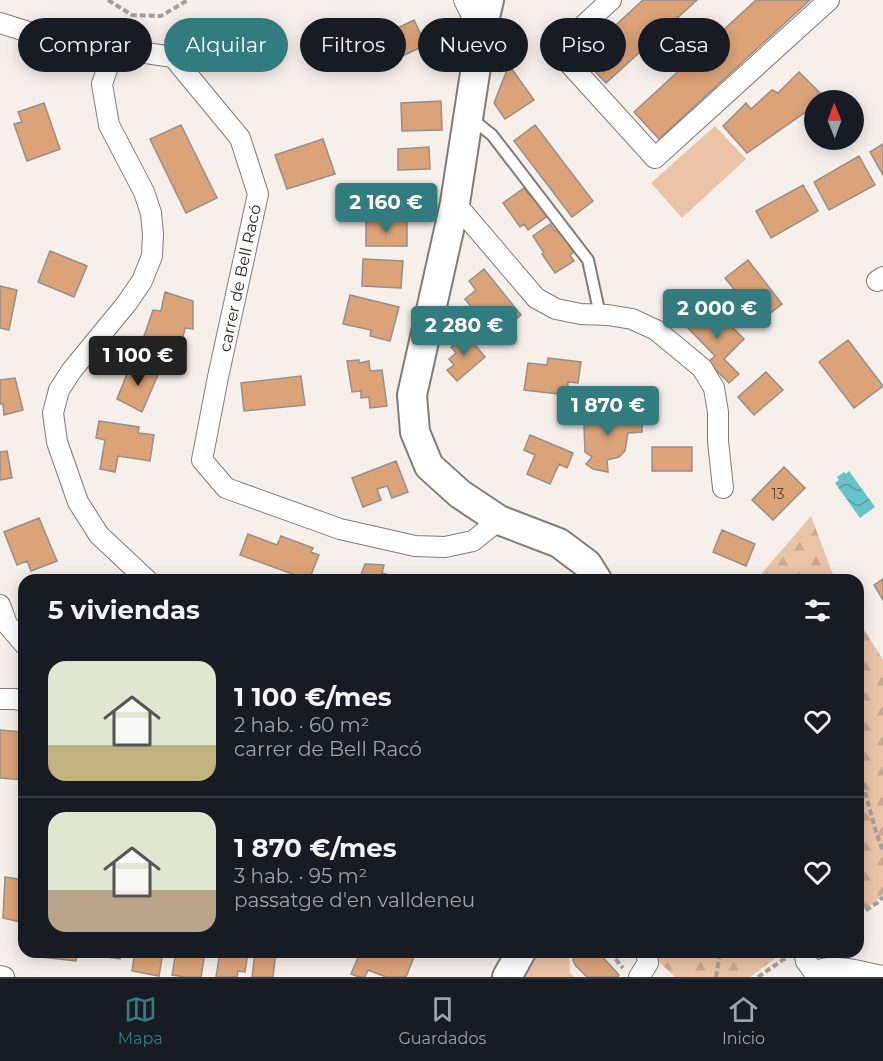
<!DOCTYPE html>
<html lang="es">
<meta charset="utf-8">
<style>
body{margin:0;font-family:Montserrat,sans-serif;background:#242831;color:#f1f3f6;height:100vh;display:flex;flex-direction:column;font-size:22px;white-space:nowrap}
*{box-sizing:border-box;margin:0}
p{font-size:20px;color:#9ea1a6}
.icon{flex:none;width:33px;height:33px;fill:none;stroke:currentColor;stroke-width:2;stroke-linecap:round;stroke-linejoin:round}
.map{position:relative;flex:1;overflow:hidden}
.panel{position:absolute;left:18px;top:574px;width:846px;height:384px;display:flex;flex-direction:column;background:#171b24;border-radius:18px;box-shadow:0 3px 15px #0003}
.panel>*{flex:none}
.banner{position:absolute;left:18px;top:18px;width:848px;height:54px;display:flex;gap:12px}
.needle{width:39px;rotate:359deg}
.controls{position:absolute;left:804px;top:90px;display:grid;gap:12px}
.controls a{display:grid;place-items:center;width:60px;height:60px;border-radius:50%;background:#171b24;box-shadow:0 3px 15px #0003;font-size:30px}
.price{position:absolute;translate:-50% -51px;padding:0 14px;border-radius:6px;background:#327b7f;color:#fff;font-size:20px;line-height:39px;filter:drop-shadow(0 2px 3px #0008)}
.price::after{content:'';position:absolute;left:50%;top:36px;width:18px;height:14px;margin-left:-9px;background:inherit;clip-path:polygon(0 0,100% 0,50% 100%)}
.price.active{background:#222;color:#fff}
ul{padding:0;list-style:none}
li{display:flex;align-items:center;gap:18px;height:150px;padding:0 30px}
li+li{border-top:2px solid #363941}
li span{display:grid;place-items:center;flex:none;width:168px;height:120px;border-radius:18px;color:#555}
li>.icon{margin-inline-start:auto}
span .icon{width:72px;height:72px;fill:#fffc;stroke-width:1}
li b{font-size:26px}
h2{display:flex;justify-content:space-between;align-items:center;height:72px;padding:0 30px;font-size:26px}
.chip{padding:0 21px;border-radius:27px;background:#171b24;box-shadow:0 3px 15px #0003;font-size:21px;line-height:54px}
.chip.active{background:#327b7f;color:#fff}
.dock{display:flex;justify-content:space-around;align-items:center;height:84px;border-top:2px solid #363941;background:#171b24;font-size:16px;color:#9ea1a6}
.dock a{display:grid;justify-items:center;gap:3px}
.dock .active{color:#327b7f}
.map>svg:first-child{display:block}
.forest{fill:url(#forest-firs)}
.park{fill:#ebc3a6}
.water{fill:url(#water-waves)}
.building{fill:#dda378;stroke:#968f8a;stroke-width:1.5}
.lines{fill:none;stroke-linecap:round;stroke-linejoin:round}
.lane-casing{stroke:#827b77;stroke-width:14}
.street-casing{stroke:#827b77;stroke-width:22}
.secondary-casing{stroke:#827b77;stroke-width:32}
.path{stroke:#a59f9b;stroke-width:4;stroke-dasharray:6 3;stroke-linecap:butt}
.lane{stroke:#fff;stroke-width:10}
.street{stroke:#fff;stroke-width:20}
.secondary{stroke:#fff;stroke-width:28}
.labels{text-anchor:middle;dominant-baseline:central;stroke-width:6;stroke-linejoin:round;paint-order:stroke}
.number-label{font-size:14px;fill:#58483c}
.street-label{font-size:16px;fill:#2c2a28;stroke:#fffefc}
</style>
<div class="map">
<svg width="883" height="977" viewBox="0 0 883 977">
<defs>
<pattern id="forest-firs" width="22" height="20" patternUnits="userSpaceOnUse" patternTransform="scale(1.5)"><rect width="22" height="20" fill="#ebc3a6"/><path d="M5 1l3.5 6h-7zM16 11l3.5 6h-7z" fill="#caa88f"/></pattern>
<pattern id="water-waves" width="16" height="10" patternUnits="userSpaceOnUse" patternTransform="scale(1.5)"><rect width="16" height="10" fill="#65c3c9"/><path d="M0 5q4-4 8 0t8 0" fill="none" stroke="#539fa3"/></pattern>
</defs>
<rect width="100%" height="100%" fill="#f7efea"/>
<!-- forest -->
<path class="forest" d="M811,516L835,580H756Z
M858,620L883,660V894L874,903L858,912Z
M654,953H787L777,957L750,977H675L655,958Z"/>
<!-- park -->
<path class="park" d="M715,126L746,159L682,218L651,183Z
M537,953H569L570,973L574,977H524Z"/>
<!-- water -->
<path class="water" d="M849,471L875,507L860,518L835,483L839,480L837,477L844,472L846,474Z"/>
<!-- building -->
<path class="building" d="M643,0H697L606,83L581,57Z
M756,0H810L659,139L634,112Z
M414,20L426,45L396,59L385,34Z
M509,65L534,100L505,119L494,103Z
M799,72L825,98L822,100H814V106L747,153L723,126L746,103L751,109L772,90L778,93Z
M441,101L442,130L402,131L401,103Z
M44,103L60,149L27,161L14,124L22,122L18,112Z
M181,125L217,198L186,213L150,139Z
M535,125L593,201L572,217L514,141Z
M323,139L335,174L287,189L275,155Z
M883,144V175L870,152Z
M429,147L430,169L398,170V149Z
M859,156L875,185L829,210L814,182Z
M378,184H421V209L378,208Z
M803,185L818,211L771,238L756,211Z
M524,188L529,195L533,193L549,215L528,230L524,224L520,227L503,203Z
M366,221H407V246H366Z
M550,224L555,231L559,229L574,252L570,255L574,261L555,273L542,254L544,253L533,236Z
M50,251L87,266L74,297L38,282Z
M363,259L403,261L401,288L362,286Z
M748,260L782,304L760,321L725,278Z
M484,269L521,315L495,336L465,299L476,290L469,281Z
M0,286L17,290L9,330L0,328Z
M165,292L193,301V329L185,328L181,346L161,339L157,345L143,339L153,310L161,311Z
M350,295L399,307L390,341L370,336L371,330L343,324Z
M710,305L744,339L724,359L739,374L729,383L708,362L715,356L688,328Z
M466,334L485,357L457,381L447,370L454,365L449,359L456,353L451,347Z
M848,340L883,386L854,408L819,362Z
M548,358L581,362L578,383L568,382L567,395L524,390L528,363L547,365Z
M359,360V363L369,361L370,371L382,370L387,406L370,408L369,397L361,398V391L352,392L347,361Z
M130,366L160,370L142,412L117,399Z
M766,372L783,390L754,415L738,397Z
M301,376L305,405L244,411L241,383Z
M15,378L23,410L4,415L3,404H0V380Z
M601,405L611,416L642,414V432L628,433L625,451L619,457L607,460L608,472L593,469L586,464L592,457L585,452L584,425Z
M99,421L139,427L138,433L154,435L150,461L118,456L115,472L100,469L105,440L96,438Z
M530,435L573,453L567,468L559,464L550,484L527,474L535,455L524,450Z
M652,447H692V471H652Z
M7,451L12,478L0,480V452Z
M396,461L408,492L392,498L387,486L377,489L381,500L363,507L352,478Z
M784,467L805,488L773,520L752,500Z
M39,518L57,561L31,571L27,561L17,565L4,532Z
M722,530L755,544L746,566L713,552Z
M248,534L277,545L281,536L313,548L311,552L319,555L309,580L240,555Z
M365,564L384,565L382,573L406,580H359Z
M883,579V600L874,585Z
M0,730L21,732L20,737H24V780L0,778Z
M5,877L24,880V923L3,918Z
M42,952H77L76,961L41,957Z
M93,952H121L120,959L92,955Z
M135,952H163L159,976L132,971Z
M176,952H205L201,977H185L172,975Z
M220,952H248L245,972L238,971L237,977H216Z
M255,952H276L273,977H252Z
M354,952H416L406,977H386L368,970L365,977H359L351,974L359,955Z
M574,952H598L619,975L618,977H587L576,966L573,960Z"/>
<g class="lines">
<!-- lane casing -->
<g class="lane-casing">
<path id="lane" d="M472,119L492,135L588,260L600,315"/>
</g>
<!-- street casing -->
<g class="street-casing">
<path id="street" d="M464,0L481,34
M611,0L557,50L655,158L829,0
M0,23L111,58L139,52L173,57L240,138L258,194L218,377L202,460L226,488L340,529L415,546L445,547L473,541L499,520
M111,58L102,84L109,125L144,192L151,213L153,234L152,256L142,281L127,303L72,370L59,390L53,413L57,442L78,502L99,535L147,580
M455,203L536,298L556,309L581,314L608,315L632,319L656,330L702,368L714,388L718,412V441L723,488
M877,281L883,277
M0,605L7,624L24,644
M0,699H15L24,701
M804,952L806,961L816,975
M0,976L4,977
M639,977L648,963L646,952
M817,977L816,975C818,973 821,970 823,969C835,964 870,974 883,976"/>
</g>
<!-- secondary casing -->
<g class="secondary-casing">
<path id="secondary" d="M489,0L481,34L455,203L412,395L415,432L429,466L460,494L499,520L559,543L587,564L597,580
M507,977L521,952"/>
</g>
<!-- path -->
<path class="path" d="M108,0L132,15L161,16L188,0
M858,766L876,832L883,851
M858,915L877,903L883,897
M610,952L623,968
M716,977L720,952
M758,977L787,957"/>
<!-- lane -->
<use href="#lane" class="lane"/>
<!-- street -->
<use href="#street" class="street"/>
<!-- secondary -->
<use href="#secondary" class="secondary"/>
</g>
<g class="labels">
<!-- number labels -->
<g class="number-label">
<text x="778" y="494">13</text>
</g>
<!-- street labels -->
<g class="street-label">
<text transform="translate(240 278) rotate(-78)">carrer de Bell Racó</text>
</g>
</g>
</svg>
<div class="controls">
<a><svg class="needle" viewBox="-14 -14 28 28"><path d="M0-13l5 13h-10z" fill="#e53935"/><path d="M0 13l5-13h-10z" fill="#9ea1a6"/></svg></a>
</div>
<b class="price" style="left:386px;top:234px">2 160 €</b>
<b class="price" style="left:717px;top:340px">2 000 €</b>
<b class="price" style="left:464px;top:357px">2 280 €</b>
<b class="price active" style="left:138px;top:387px">1 100 €</b>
<b class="price" style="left:608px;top:437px">1 870 €</b>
<div class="banner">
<a class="chip">Comprar</a>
<a class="chip active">Alquilar</a>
<a class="chip">Filtros</a>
<a class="chip">Nuevo</a>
<a class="chip">Piso</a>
<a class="chip">Casa</a>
</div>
<section class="panel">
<h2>5 viviendas<svg class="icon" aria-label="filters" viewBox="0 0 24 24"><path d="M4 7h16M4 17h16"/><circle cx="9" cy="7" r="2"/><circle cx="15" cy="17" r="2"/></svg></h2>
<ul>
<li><span style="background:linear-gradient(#dfe7d0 70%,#c2b280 0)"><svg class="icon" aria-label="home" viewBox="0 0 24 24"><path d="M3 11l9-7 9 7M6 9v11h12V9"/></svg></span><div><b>1 100 €/mes</b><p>2 hab. · 60 m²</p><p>carrer de Bell Racó</p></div><svg class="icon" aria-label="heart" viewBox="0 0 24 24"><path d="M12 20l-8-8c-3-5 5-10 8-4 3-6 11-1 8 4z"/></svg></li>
<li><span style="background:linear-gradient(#dfe7d0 65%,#b9a48a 0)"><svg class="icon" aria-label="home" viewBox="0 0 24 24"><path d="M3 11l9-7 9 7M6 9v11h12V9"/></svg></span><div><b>1 870 €/mes</b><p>3 hab. · 95 m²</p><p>passatge d'en valldeneu</p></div><svg class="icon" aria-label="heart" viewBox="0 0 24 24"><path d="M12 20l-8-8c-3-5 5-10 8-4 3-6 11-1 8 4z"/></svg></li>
</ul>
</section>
</div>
<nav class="dock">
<a class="active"><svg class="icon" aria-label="map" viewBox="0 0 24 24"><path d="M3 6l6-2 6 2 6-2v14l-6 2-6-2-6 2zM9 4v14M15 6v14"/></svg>Mapa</a>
<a><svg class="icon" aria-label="saved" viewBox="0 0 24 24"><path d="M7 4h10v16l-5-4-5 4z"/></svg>Guardados</a>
<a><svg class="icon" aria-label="home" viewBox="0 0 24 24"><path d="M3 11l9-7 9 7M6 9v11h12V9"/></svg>Inicio</a>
</nav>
